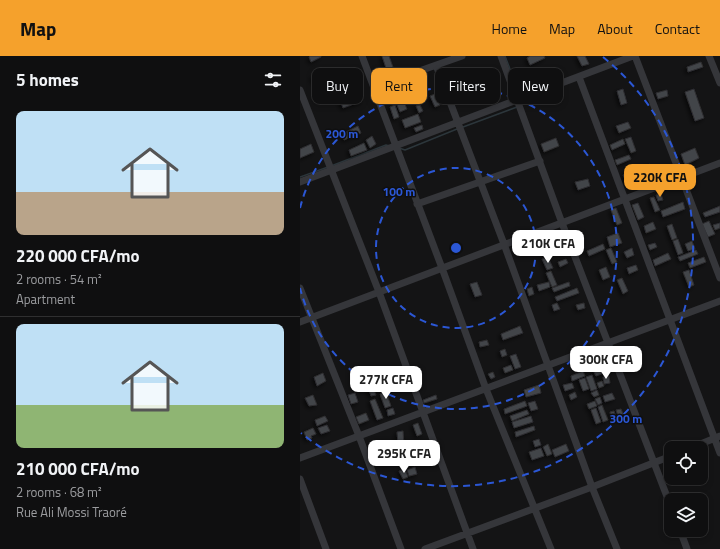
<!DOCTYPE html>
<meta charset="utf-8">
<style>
body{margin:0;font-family:"Titillium Web",sans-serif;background:#181819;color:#f1f3f6;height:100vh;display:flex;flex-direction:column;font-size:15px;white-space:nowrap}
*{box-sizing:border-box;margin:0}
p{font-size:13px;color:#9b9c9f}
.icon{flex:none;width:22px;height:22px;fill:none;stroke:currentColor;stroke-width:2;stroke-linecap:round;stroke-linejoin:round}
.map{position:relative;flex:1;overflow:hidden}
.sheet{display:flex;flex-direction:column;background:#0f0f10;width:300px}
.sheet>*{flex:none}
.guide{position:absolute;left:12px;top:12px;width:348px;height:36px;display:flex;gap:8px}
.tools{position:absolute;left:364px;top:385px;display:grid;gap:8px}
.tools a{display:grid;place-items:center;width:44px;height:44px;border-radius:8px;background:#0f0f10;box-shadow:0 2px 6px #0003,0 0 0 1px #2f2f30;font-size:20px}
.price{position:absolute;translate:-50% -34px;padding:0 9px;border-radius:8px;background:#fff;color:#222;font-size:13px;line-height:26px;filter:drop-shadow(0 1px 2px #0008)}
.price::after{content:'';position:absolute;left:50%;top:24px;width:12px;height:9px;margin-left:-6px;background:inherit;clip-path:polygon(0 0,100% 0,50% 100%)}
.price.current{background:#f5a12c;color:#111}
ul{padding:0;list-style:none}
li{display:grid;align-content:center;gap:8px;height:212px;padding:0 16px}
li+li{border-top:1px solid #2f2f30}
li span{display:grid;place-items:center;height:124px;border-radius:8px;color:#555}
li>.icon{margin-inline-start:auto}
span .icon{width:72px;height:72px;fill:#fffc;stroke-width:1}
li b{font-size:17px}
h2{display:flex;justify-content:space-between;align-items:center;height:48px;padding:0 16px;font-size:17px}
.chip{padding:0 14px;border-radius:8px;background:#0f0f10;box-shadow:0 2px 6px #0003,0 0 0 1px #2f2f30;font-size:14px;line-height:36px}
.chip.current{background:#f5a12c;color:#111}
header{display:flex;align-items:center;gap:24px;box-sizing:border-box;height:56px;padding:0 20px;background:#f5a12c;color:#111}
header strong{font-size:19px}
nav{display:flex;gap:22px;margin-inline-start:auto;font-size:14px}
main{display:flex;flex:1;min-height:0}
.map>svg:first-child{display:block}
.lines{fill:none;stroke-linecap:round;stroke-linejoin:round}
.stream{stroke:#2c363b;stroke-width:1.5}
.building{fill:#434448;stroke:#2e2e31;filter:url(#shadow)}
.minor{stroke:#35363a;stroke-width:7}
.ring{fill:none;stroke:#2b57d5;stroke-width:2;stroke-dasharray:7 5}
.centre{fill:#2b57d5;stroke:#0f0f10;stroke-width:2}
.ring-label{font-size:12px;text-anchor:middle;font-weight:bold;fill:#2b57d5;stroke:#0f0f10;stroke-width:3;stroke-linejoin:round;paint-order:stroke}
</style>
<header>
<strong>Map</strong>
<nav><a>Home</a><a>Map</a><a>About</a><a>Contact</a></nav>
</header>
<main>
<section class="sheet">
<h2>5 homes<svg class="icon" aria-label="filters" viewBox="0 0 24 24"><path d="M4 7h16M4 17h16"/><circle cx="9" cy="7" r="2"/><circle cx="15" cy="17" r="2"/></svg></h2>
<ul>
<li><span style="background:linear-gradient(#bfe0f5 65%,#b9a48a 0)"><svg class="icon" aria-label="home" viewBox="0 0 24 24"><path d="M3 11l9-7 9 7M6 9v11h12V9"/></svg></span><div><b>220 000 CFA/mo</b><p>2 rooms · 54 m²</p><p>Apartment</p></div></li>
<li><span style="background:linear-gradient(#bfe0f5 65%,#8fb573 0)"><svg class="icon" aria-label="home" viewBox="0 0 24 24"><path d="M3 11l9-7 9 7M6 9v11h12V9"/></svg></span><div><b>210 000 CFA/mo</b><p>2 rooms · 68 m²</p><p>Rue Ali Mossi Traoré</p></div></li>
</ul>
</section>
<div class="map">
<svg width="420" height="493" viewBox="0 0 420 493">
<defs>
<filter id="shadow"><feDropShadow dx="-2" dy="2" stdDeviation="2" flood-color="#0009"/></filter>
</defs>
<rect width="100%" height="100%" fill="#141415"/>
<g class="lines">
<!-- stream -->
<path class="stream" d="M205,0L220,39
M163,71L217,51
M99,92L105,94L157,73
M31,110L86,89L90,90
M0,121L28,111"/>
</g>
<!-- building -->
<path class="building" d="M10,0H21V1L11,6L9,1Z
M82,0H89L94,14L88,18Z
M230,0H244L245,2L230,9L227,2Z
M277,0H285L289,8L282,10Z
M401,6L403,11L388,16L387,11Z
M27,15L30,20L15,27L12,21Z
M41,26L47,40L57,35L62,45L43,52L34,29Z
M323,33L327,47L321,49L317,35Z
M394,33L404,62L395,65L385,36Z
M367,34L368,40L358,43L356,37Z
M135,38L140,49L135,51L130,40Z
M104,46L107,53L100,56L97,49Z
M95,49L99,61L94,63L90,51Z
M120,49L123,55L119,57L116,50Z
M118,58L121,66L105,72L102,64Z
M328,66L331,72L319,77L316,70Z
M122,69L123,73L116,76L114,72Z
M58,70L61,77L44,84L42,78Z
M72,80L76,88L70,92L66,84Z
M331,81L336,95L331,97L325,83Z
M256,82L259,90L244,96L241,88Z
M323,83L325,88L312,94L310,89Z
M64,87L67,94L51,100L49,94Z
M11,88L14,96L0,102V93Z
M395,92L399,102L385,109L381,98Z
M329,99L331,103L317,109L315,104Z
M350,108L353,117L348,119L344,110Z
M341,111L343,118L326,125L323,119Z
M288,123L290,130L278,134L275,126Z
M361,138L363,144L358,145L356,139Z
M354,141L360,154L355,156L350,142Z
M383,146L385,153L363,161L361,155Z
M338,147L344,161L338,164L332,149Z
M420,150V156L405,161L403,157Z
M316,152L322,167L317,169L311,154Z
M409,165L415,178L408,181L402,168Z
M353,166L356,173L346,177L344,170Z
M420,167V172L415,174L413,169Z
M372,168L377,182L372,184L367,170Z
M318,177L322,187L310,191L307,181Z
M378,183L383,197L378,199L373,185Z
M392,185L395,193L388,195L385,188Z
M355,187L357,191L350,194L348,189Z
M303,188L305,193L289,200L287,195Z
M311,192L317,206L312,208L306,194Z
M332,192L334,199L327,202L324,196Z
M396,194L398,198L380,205L378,201Z
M368,197L371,203L355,210L353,204Z
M248,201L253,212L247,214L242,203Z
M404,201L406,206L390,212L388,207Z
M266,203L268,207L260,211L258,206Z
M336,209L338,214L329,218L327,212Z
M306,211L310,221L303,224L299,214Z
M389,214L394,229L389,231L383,216Z
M251,215L257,229L252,231L246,217Z
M322,222L328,235L323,238L317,224Z
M177,226L182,239L175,241L170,228Z
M249,226L250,231L239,235L237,229Z
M269,226L270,230L254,236L252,232Z
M232,231L234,238L229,240L227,233Z
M277,232L279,237L257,245L255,241Z
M257,247L260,253L254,255L252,249Z
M284,247L285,252L278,254L276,249Z
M220,270L223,277L203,284L201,278Z
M187,284L189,289L180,291L179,286Z
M205,293L207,299L202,301L200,295Z
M216,298L221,311L215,313L210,300Z
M211,309L213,314L205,317L203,312Z
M307,309L309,315L296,320L293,314Z
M86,312L88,317L80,321L78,315Z
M66,313L70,322L62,325L59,316Z
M283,315L285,320L272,325L271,320Z
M193,316L195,321L191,323L188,318Z
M23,317L26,325L17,330L14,321Z
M292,319L297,333L291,335L286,321Z
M309,320L310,327L304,328L303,321Z
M285,322L289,333L283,335L279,324Z
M71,325L76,339L71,340L66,327Z
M302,325L304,330L299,332L297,327Z
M272,327L274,332L265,335L263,329Z
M239,329L241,337L226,341L224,334Z
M297,334L299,339L294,341L291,337Z
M86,336L91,350L85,352L80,338Z
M275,336L277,341L271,344L269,339Z
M55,337L58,346L51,348L48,339Z
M312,337L315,343L305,346L303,340Z
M13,339L17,349L9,350L5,342Z
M136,339L137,343L124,347L123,344Z
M300,341L302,347L298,349L295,343Z
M75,343L83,362L77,364L70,345Z
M225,345L227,350L205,358L204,353Z
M235,345L238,353L231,355L228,347Z
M295,345L297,350L289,353L287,348Z
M302,349L308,364L303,366L298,351Z
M93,352L95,358L88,360L87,354Z
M296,352L301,366L296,368L291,354Z
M321,353L323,358L318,360L316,354Z
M227,354L229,358L212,365L210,360Z
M314,355L316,361L311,362L310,356Z
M66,357L69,364L59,368L56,361Z
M25,360L28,365L17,370L15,364Z
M231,360L233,366L214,372L212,366Z
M118,367L122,378L117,380L113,369Z
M27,369L30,375L21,378L18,372Z
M234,370L235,374L216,381L215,376Z
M13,372L16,378L11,380L12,382L7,384L4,376Z
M103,375L104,389H98L97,376Z
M239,383L241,389L235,391L233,385Z
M248,388L252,398L247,400L243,391Z
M266,388L269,395L255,401L252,394Z
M241,392L244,400L232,404L229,396Z
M110,397L112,403L104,407L101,401Z
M115,411L117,418L109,420L107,414Z
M105,413L108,421L103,423L99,415Z"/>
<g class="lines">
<!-- minor -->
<path class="minor" d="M62,0L142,212L186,333L251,493
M201,0L262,167L371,451
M335,0L420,222
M409,0L420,27
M136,9L204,188L292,431L317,493
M279,21L420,397
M74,31L162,0
M0,34L79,236L173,493
M0,126L333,0
M117,148L240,105
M0,232L59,380L101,493
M0,266L420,107
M391,392L420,380
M0,402C140,349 280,298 420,245
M0,423L26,493
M380,474L387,493
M125,493L292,431L371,400"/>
</g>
<!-- distance rings -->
<g class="ring">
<circle cx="156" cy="192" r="80"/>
<path d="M0 152A161 161 0 1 1 0 232"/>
<path d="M303 1A241 241 0 1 1 1 377"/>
</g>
<circle cx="156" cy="192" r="6" class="centre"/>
<g class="ring-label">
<text x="42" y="82">200 m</text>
<text x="99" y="140">100 m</text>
<text x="326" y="367">300 m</text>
</g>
</svg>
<div class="tools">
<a><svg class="icon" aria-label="locate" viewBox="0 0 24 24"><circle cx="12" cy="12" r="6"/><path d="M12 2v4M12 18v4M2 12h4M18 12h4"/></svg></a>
<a><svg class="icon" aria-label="layers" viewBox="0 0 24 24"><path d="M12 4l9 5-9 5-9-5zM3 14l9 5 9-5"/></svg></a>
</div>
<b class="price current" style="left:360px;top:142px">220K CFA</b>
<b class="price" style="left:248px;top:208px">210K CFA</b>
<b class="price" style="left:306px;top:324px">300K CFA</b>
<b class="price" style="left:86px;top:344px">277K CFA</b>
<b class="price" style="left:104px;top:418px">295K CFA</b>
<div class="guide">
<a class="chip">Buy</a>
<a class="chip current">Rent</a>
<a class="chip">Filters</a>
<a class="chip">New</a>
</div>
</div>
</main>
